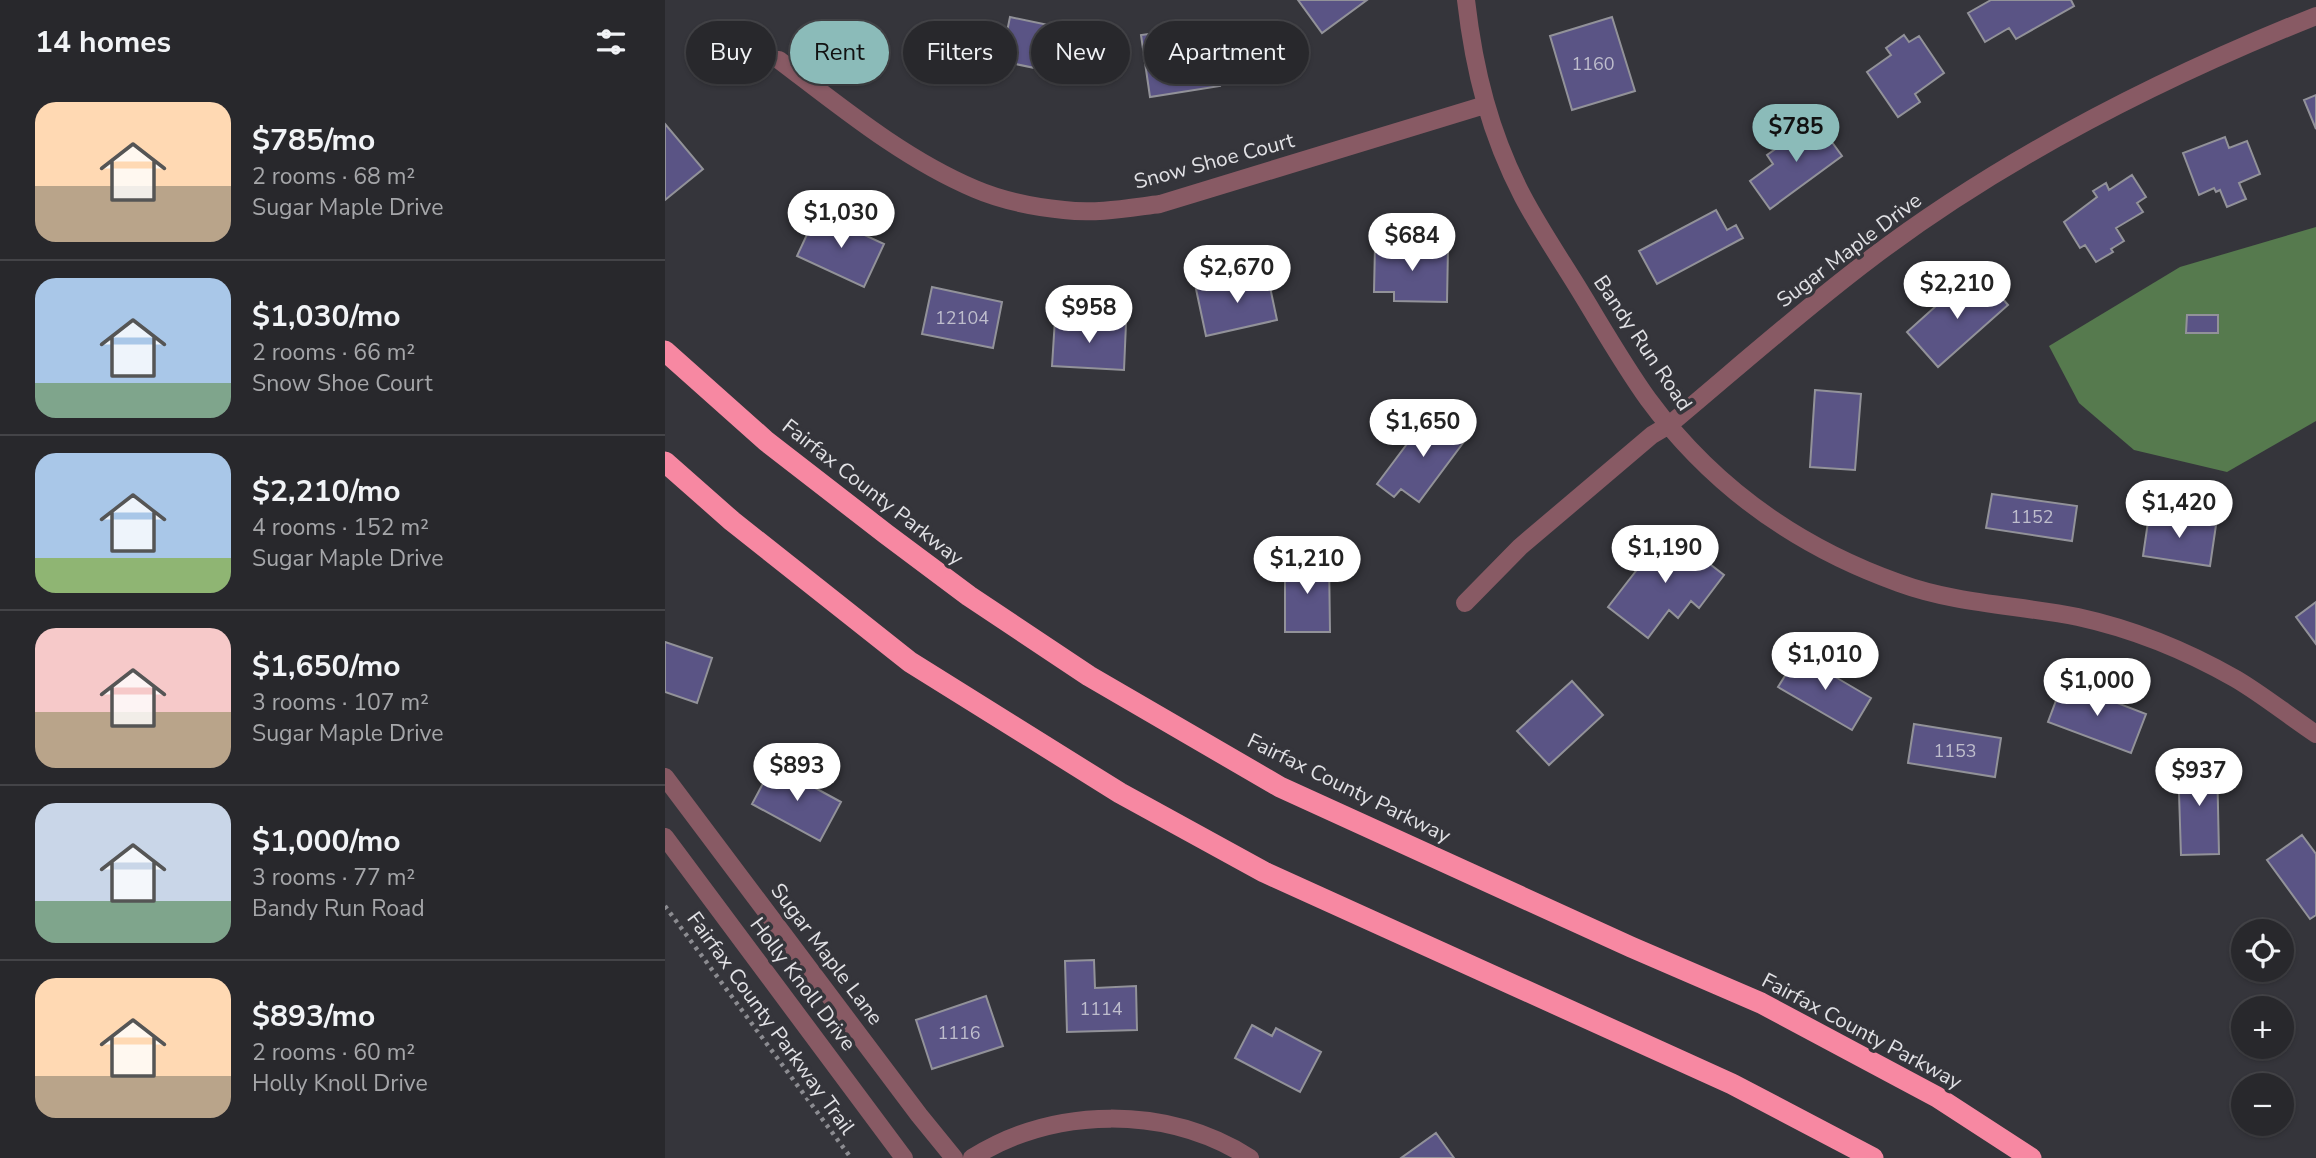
<!DOCTYPE html>
<meta charset="utf-8">
<style>
body{margin:0;font-family:"Nunito Sans",sans-serif;background:#343438;color:#f1f3f6;height:100vh;display:flex;flex-direction:column;font-size:26px;white-space:nowrap}
*{box-sizing:border-box;margin:0}
p{font-size:23px;color:#a5a6a9}
.icon{flex:none;width:38px;height:38px;fill:none;stroke:currentColor;stroke-width:2;stroke-linecap:round;stroke-linejoin:round}
.map{position:relative;flex:1;overflow:hidden}
.drawer{display:flex;flex-direction:column;background:#28282c;width:665px}
.drawer>*{flex:none}
.banner{position:absolute;left:21px;top:21px;width:665px;height:63px;display:flex;gap:14px}
.buttons{position:absolute;left:1566px;top:919px;display:grid;gap:14px}
.buttons a{display:grid;place-items:center;width:63px;height:63px;border-radius:50%;background:#28282c;box-shadow:0 2px 5px #0004,0 0 0 2px #444448;font-size:35px}
.price{position:absolute;translate:-50% -60px;padding:0 16px;border-radius:24px;background:#fff;color:#222;font-size:23px;line-height:46px;filter:drop-shadow(0 2px 4px #0008)}
.price::after{content:'';position:absolute;left:50%;top:42px;width:21px;height:16px;margin-left:-10px;background:inherit;clip-path:polygon(0 0,100% 0,50% 100%)}
.price.current{background:#8bbbb9;color:#111}
ul{padding:0;list-style:none}
li{display:flex;align-items:center;gap:21px;height:175px;padding:0 35px}
li+li{border-top:2px solid #444448}
li span{display:grid;place-items:center;flex:none;width:196px;height:140px;border-radius:21px;color:#555}
li>.icon{margin-inline-start:auto}
span .icon{width:84px;height:84px;fill:#fffc;stroke-width:1}
li b{font-size:30px}
h2{display:flex;justify-content:space-between;align-items:center;height:84px;padding:0 35px;font-size:30px}
.chip{padding:0 24px;border-radius:32px;background:#28282c;box-shadow:0 2px 5px #0004,0 0 0 2px #444448;font-size:24px;line-height:63px}
.chip.current{background:#8bbbb9;color:#111}
main{display:flex;flex:1;min-height:0}
.map>svg:first-child{display:block}
.forest{fill:#567a4e}
.building{fill:#5a5485;stroke:#929299;stroke-width:2}
.lines{fill:none;stroke-linecap:round;stroke-linejoin:round}
.path{stroke:#8c8c91;stroke-width:4.5;stroke-dasharray:3.5 5;stroke-linecap:butt}
.minor{stroke:#885a64;stroke-width:18}
.highway{stroke:#f788a2;stroke-width:21}
.labels{text-anchor:middle;dominant-baseline:central;stroke-width:7;stroke-linejoin:round;paint-order:stroke}
.number-label{font-size:18px;fill:#bfbecd}
.street-label{font-size:21px;fill:#e1e1e5;stroke:#35353b}
</style>
<main>
<section class="drawer">
<h2>14 homes<svg class="icon" aria-label="filters" viewBox="0 0 24 24"><path d="M4 7h16M4 17h16"/><circle cx="9" cy="7" r="2"/><circle cx="15" cy="17" r="2"/></svg></h2>
<ul>
<li><span style="background:linear-gradient(#ffd9b3 60%,#b9a48a 0)"><svg class="icon" aria-label="home" viewBox="0 0 24 24"><path d="M3 11l9-7 9 7M6 9v11h12V9"/></svg></span><div><b>$785/mo</b><p>2 rooms · 68 m²</p><p>Sugar Maple Drive</p></div></li>
<li><span style="background:linear-gradient(#a9c7e8 75%,#7fa58c 0)"><svg class="icon" aria-label="home" viewBox="0 0 24 24"><path d="M3 11l9-7 9 7M6 9v11h12V9"/></svg></span><div><b>$1,030/mo</b><p>2 rooms · 66 m²</p><p>Snow Shoe Court</p></div></li>
<li><span style="background:linear-gradient(#a9c7e8 75%,#8fb573 0)"><svg class="icon" aria-label="home" viewBox="0 0 24 24"><path d="M3 11l9-7 9 7M6 9v11h12V9"/></svg></span><div><b>$2,210/mo</b><p>4 rooms · 152 m²</p><p>Sugar Maple Drive</p></div></li>
<li><span style="background:linear-gradient(#f6c9c9 60%,#b9a48a 0)"><svg class="icon" aria-label="home" viewBox="0 0 24 24"><path d="M3 11l9-7 9 7M6 9v11h12V9"/></svg></span><div><b>$1,650/mo</b><p>3 rooms · 107 m²</p><p>Sugar Maple Drive</p></div></li>
<li><span style="background:linear-gradient(#c9d6e8 70%,#7fa58c 0)"><svg class="icon" aria-label="home" viewBox="0 0 24 24"><path d="M3 11l9-7 9 7M6 9v11h12V9"/></svg></span><div><b>$1,000/mo</b><p>3 rooms · 77 m²</p><p>Bandy Run Road</p></div></li>
<li><span style="background:linear-gradient(#ffd9b3 70%,#b9a48a 0)"><svg class="icon" aria-label="home" viewBox="0 0 24 24"><path d="M3 11l9-7 9 7M6 9v11h12V9"/></svg></span><div><b>$893/mo</b><p>2 rooms · 60 m²</p><p>Holly Knoll Drive</p></div></li>
</ul>
</section>
<div class="map">
<svg width="1651" height="1158" viewBox="0 0 1651 1158">
<rect width="100%" height="100%" fill="#35353b"/>
<!-- forest -->
<path class="forest" d="M1651,227V421L1562,472L1469,450L1414,403L1384,346L1515,267Z"/>
<!-- building -->
<path class="building" d="M633,0H702L657,33Z
M1326,0H1406L1409,6L1351,39L1344,28L1320,42L1303,13Z
M345,17L417,32L408,76L336,61Z
M947,17L970,91L907,110L885,36Z
M506,31L508,49L548,42L555,86L485,97L476,35Z
M1239,35L1244,42L1254,36L1279,73L1250,94L1255,102L1233,117L1202,72L1226,55L1221,48Z
M1651,95V129L1639,100Z
M1151,120L1177,156L1105,209L1085,181L1108,164L1102,155Z
M0,124L38,169L0,200Z
M1560,137L1564,148L1582,141L1595,174L1574,183L1581,199L1562,207L1555,190L1551,192L1549,188L1534,195L1518,153Z
M1467,175L1481,197L1472,203L1478,212L1451,228L1459,241L1446,249L1448,252L1431,262L1420,245L1415,248L1399,222L1432,197L1428,191L1441,183L1444,190Z
M1051,210L1062,230L1071,225L1078,238L992,284L974,251Z
M152,213L219,244L199,287L132,256Z
M710,246L783,247L782,302L729,301V292H709Z
M602,273L612,320L541,336L531,289Z
M1320,278L1343,305L1273,367L1242,332L1291,288L1298,297Z
M267,287L337,302L328,348L257,334Z
M1522,315H1553V333H1521Z
M390,319L461,323L459,370L387,366Z
M1150,390L1196,394L1190,470L1145,467Z
M766,412L801,439L754,502L736,489L729,497L712,484Z
M1327,494L1412,506L1407,541L1321,528Z
M1484,515L1551,525L1545,566L1478,556Z
M1002,531L1059,575L1034,608L1026,601L1013,618L1004,610L983,638L943,607Z
M664,559L665,632H620V560Z
M1651,602V644L1631,617Z
M0,642L47,658L32,703L0,692Z
M1133,655L1206,698L1187,730L1113,687Z
M907,681L938,715L884,765L852,731Z
M1398,682L1481,714L1466,753L1383,722Z
M1249,724L1336,738L1330,777L1243,763Z
M1552,761L1554,854L1516,855L1513,762Z
M108,765L176,802L155,841L87,804Z
M1637,835L1651,854V915L1645,919L1602,860Z
M429,960L430,988L471,986L472,1030L402,1032L400,961Z
M321,996L338,1046L267,1069L251,1020Z
M587,1025L607,1036L611,1028L656,1052L635,1092L570,1058Z
M771,1133L789,1158H736Z"/>
<g class="lines">
<!-- path -->
<path class="path" d="M0,906L186,1158"/>
<!-- minor -->
<path class="minor" d="M801,0C809,70 825,134 858,197C875,229 896,260 915,291C937,327 958,364 983,399C1047,486 1133,547 1234,583C1291,604 1353,605 1413,617C1468,629 1522,651 1571,679C1598,695 1624,716 1651,734
M114,60C176,107 239,159 310,189C338,201 370,207 399,210C431,214 463,208 495,204L820,105
M800,603L855,547L987,435L1004,425C1071,369 1136,311 1205,259C1341,156 1493,79 1651,16
M0,777L254,1115L289,1158
M0,837L239,1158
M307,1158C390,1106 501,1105 585,1158"/>
<!-- highway -->
<path class="highway" d="M0,351L101,441L221,534L304,596L424,676L615,787L966,947L1096,1003L1272,1097L1366,1158
M0,462L67,521L245,662L455,793L599,872L1067,1084L1208,1158"/>
</g>
<g class="labels">
<!-- number labels -->
<g class="number-label">
<text x="928" y="64">1160</text>
<text x="297" y="318">12104</text>
<text x="1367" y="517">1152</text>
<text x="1290" y="751">1153</text>
<text x="436" y="1009">1114</text>
<text x="294" y="1033">1116</text>
</g>
<!-- street labels -->
<g class="street-label">
<text transform="translate(549 161) rotate(-15)">Snow Shoe Court</text>
<text transform="translate(1184 250) rotate(-37)">Sugar Maple Drive</text>
<text transform="translate(978 343) rotate(56)">Bandy Run Road</text>
<text transform="translate(208 492) rotate(38)">Fairfax County Parkway</text>
<text transform="translate(684 788) rotate(26)">Fairfax County Parkway</text>
<text transform="translate(162 954) rotate(53)">Sugar Maple Lane</text>
<text transform="translate(138 984) rotate(53)">Holly Knoll Drive</text>
<text transform="translate(106 1023) rotate(54)">Fairfax County Parkway Trail</text>
<text transform="translate(1197 1031) rotate(28)">Fairfax County Parkway</text>
</g>
</g>
</svg>
<div class="buttons">
<a><svg class="icon" aria-label="locate" viewBox="0 0 24 24"><circle cx="12" cy="12" r="6"/><path d="M12 2v4M12 18v4M2 12h4M18 12h4"/></svg></a>
<a>+</a>
<a>−</a>
</div>
<b class="price current" style="left:1131px;top:164px">$785</b>
<b class="price" style="left:176px;top:250px">$1,030</b>
<b class="price" style="left:747px;top:273px">$684</b>
<b class="price" style="left:572px;top:305px">$2,670</b>
<b class="price" style="left:1292px;top:321px">$2,210</b>
<b class="price" style="left:424px;top:345px">$958</b>
<b class="price" style="left:758px;top:459px">$1,650</b>
<b class="price" style="left:1514px;top:540px">$1,420</b>
<b class="price" style="left:1000px;top:585px">$1,190</b>
<b class="price" style="left:642px;top:596px">$1,210</b>
<b class="price" style="left:1160px;top:692px">$1,010</b>
<b class="price" style="left:1432px;top:718px">$1,000</b>
<b class="price" style="left:132px;top:803px">$893</b>
<b class="price" style="left:1534px;top:808px">$937</b>
<div class="banner">
<a class="chip">Buy</a>
<a class="chip current">Rent</a>
<a class="chip">Filters</a>
<a class="chip">New</a>
<a class="chip">Apartment</a>
</div>
</div>
</main>
